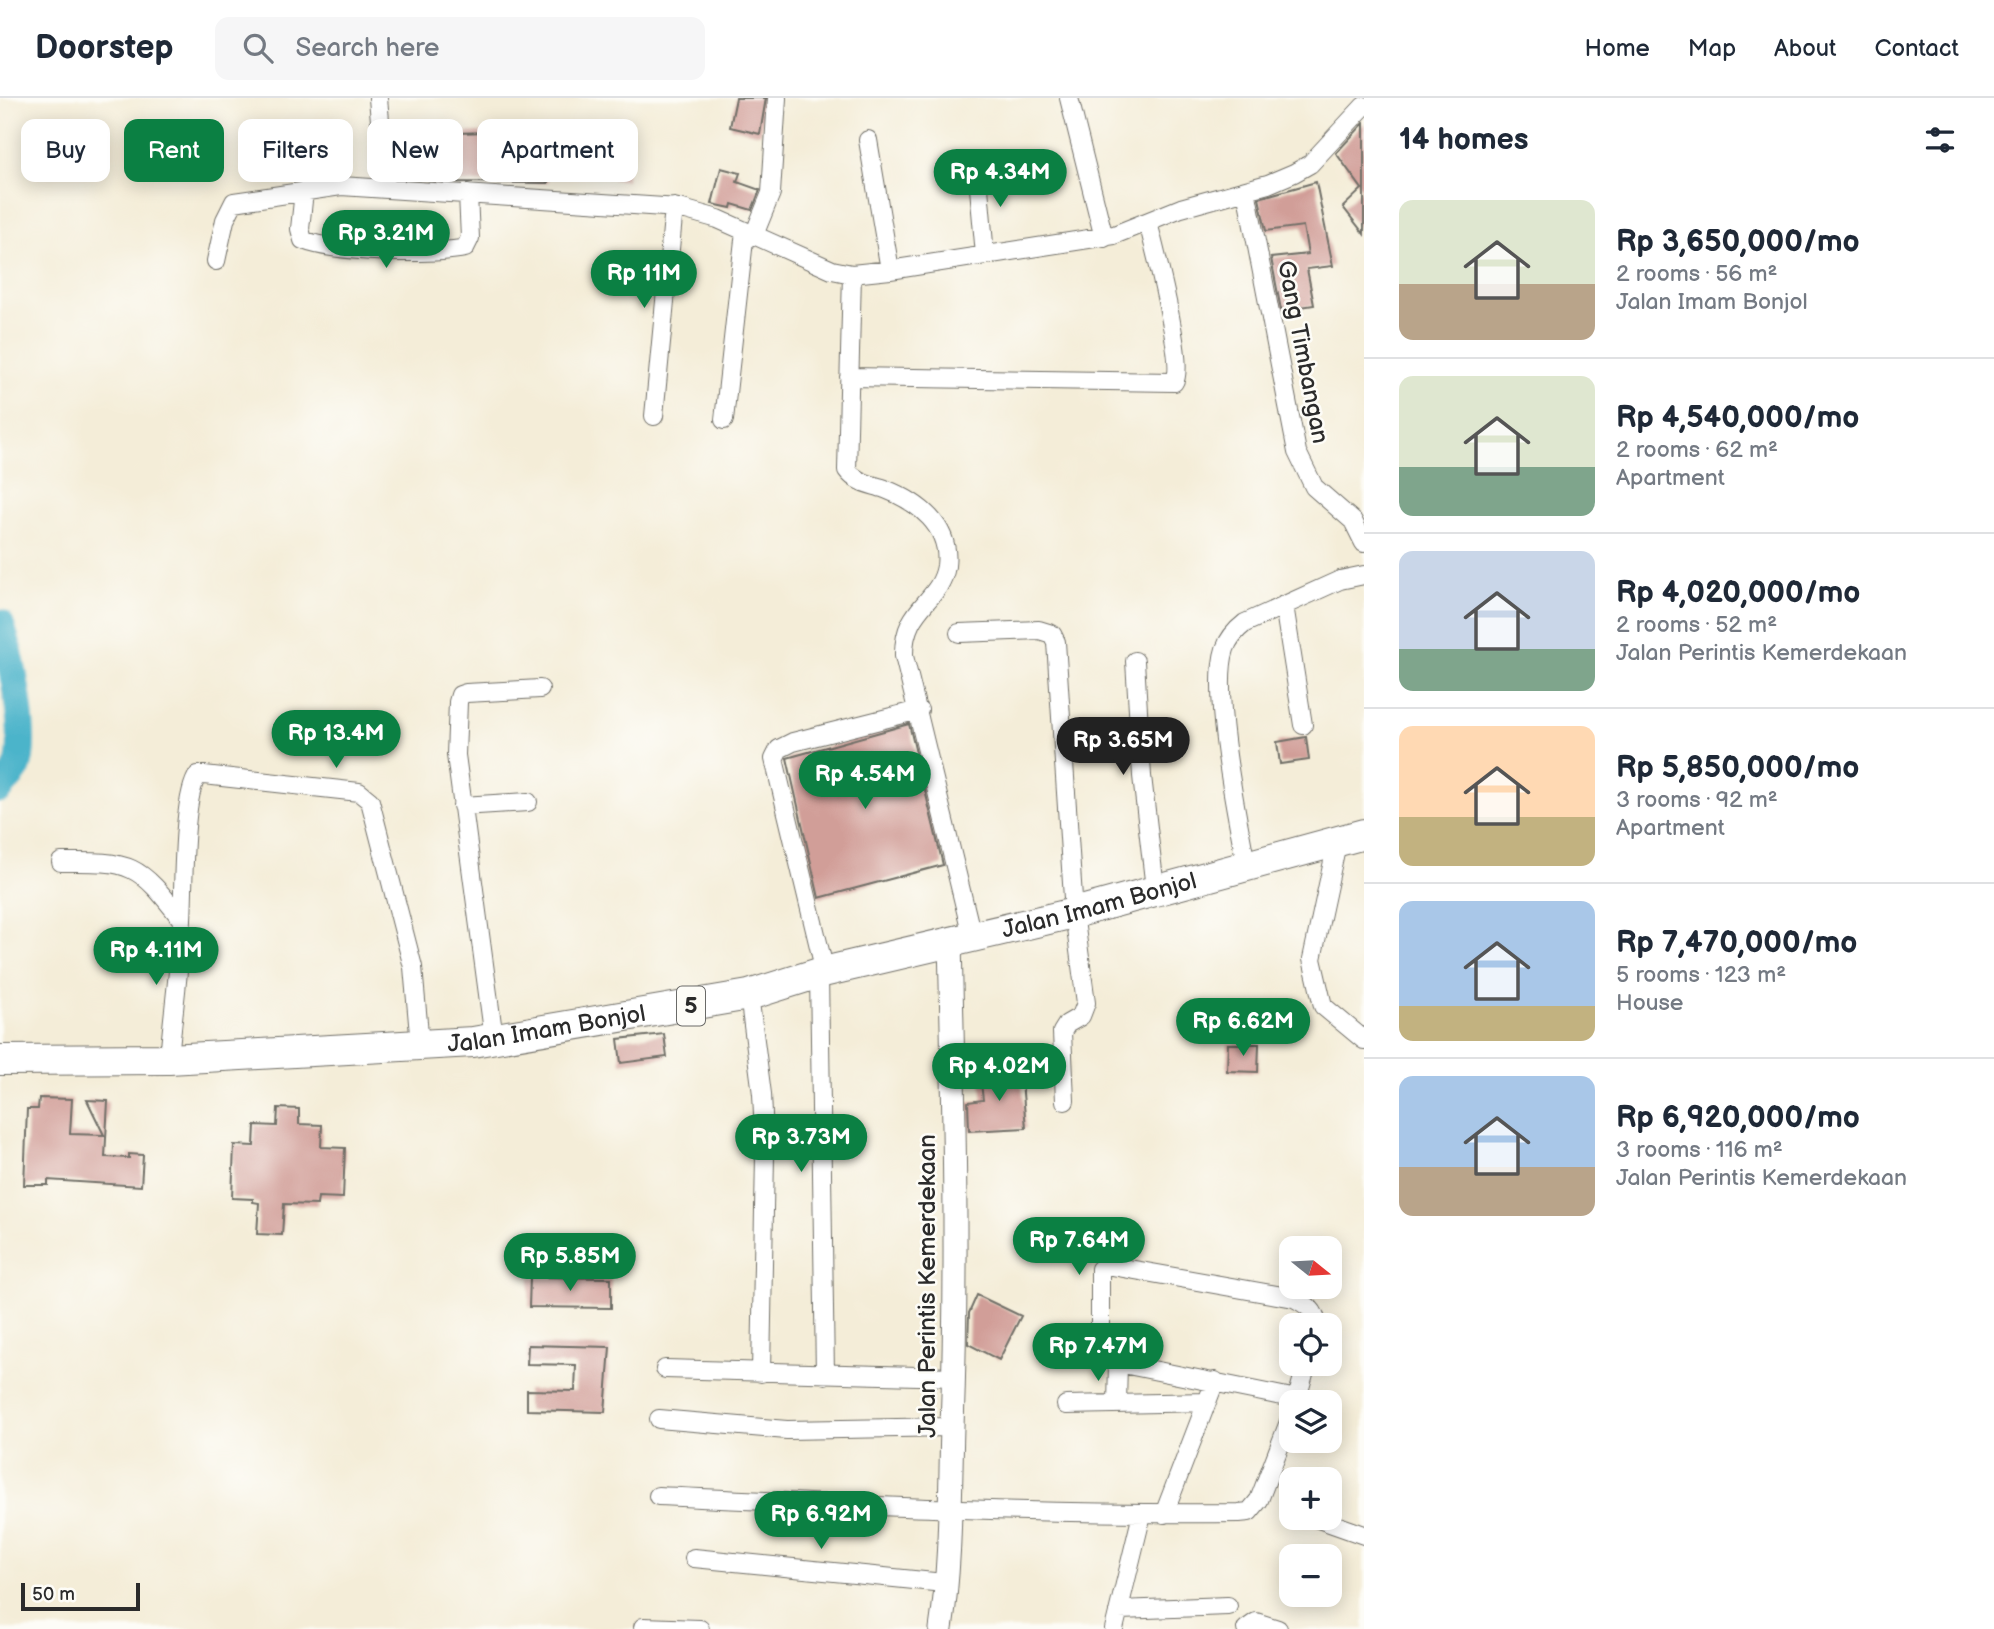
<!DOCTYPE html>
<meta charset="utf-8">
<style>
body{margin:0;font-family:"Balsamiq Sans",sans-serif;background:#f6f6f7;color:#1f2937;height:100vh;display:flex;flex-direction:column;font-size:26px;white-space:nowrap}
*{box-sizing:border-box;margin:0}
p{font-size:23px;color:#747a83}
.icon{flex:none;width:38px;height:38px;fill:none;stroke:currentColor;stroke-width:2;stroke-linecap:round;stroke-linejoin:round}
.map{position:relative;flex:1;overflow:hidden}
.panel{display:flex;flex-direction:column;background:#fff;width:630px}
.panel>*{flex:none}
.banner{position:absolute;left:21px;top:21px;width:665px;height:63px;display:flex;gap:14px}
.needle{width:46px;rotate:108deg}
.buttons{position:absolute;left:1279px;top:1138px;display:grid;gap:14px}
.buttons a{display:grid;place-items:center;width:63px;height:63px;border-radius:14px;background:#fff;box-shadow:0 4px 18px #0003;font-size:35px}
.scale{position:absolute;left:21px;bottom:18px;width:119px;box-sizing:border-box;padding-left:7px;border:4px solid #2b2b2b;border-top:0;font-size:19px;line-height:24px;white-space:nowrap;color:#2b2b2b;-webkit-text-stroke:5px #fdfcf7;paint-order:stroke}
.price{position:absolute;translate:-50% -60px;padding:0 16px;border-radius:24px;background:#0b8043;color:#fff;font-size:23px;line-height:46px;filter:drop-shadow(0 2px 4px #0008)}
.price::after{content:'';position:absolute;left:50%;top:42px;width:21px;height:16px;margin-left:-10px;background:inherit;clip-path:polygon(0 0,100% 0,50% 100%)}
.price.active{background:#222;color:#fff}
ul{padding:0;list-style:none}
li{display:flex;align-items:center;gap:21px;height:175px;padding:0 35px}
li+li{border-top:2px solid #e0e1e3}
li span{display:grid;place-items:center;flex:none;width:196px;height:140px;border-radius:14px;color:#555}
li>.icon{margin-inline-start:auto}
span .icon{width:84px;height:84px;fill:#fffc;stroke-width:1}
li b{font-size:30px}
h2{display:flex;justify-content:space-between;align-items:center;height:84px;padding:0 35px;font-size:30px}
.tag{padding:0 24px;border-radius:14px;background:#fff;box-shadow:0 4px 18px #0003;font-size:24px;line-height:63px}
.tag.active{background:#0b8043;color:#fff}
header{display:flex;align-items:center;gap:42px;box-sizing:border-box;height:98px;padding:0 35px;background:#fff;border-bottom:2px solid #e0e1e3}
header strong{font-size:33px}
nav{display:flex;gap:38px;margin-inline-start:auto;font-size:24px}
.search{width:490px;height:63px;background:#f6f6f7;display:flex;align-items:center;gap:18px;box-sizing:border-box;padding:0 24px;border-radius:14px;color:#747a83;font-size:26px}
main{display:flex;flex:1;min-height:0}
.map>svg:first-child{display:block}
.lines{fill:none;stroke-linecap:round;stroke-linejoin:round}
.river{stroke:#4cb4ca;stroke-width:28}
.building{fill:#d19e98}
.street-casing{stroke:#716f68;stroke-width:20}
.secondary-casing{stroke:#716f68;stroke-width:25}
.highway-casing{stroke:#716f68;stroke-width:32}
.street{stroke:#fff;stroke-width:18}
.secondary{stroke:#fff;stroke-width:23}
.highway{stroke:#fff;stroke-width:30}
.labels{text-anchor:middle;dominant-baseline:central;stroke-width:5;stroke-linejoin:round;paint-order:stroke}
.shield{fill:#fdfcf7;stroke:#6a6a68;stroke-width:2}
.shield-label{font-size:23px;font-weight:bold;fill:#2b2b2b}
.street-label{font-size:24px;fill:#2b2b2b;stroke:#fdfcf7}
</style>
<header>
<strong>Doorstep</strong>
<div class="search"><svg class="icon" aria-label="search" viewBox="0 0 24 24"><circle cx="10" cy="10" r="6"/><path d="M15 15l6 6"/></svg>Search here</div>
<nav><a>Home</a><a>Map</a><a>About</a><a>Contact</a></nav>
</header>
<main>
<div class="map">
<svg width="1364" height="1531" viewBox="0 0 1364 1531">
<rect width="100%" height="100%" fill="#fdfcf7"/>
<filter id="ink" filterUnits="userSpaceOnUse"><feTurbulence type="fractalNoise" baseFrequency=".0143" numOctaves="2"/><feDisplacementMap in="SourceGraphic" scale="14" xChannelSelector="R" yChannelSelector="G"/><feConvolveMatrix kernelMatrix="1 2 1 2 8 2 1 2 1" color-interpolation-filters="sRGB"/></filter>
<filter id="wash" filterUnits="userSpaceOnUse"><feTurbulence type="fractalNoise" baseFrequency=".00686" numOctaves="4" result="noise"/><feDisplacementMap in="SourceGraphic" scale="28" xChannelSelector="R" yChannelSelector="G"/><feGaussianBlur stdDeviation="1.57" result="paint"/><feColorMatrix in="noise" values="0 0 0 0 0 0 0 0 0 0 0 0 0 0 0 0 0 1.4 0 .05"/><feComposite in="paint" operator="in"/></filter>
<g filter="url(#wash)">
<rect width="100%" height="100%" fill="#f4edd8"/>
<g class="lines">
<!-- river -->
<path class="river" d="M0,525C11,553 29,643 17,670C13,677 5,685 0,691"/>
</g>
<g id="blocks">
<!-- building -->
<path class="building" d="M736,0H766L760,36L730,29Z
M1364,25V136L1343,109L1362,91L1336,55Z
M547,32L548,85L458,84L457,35Z
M613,45H627V82H613Z
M721,70L740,75L737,84L760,92L752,112L732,106L731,110L712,106Z
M1316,84L1333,168L1307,171L1314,207L1281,212L1271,160L1308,156L1303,128L1266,133L1259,100Z
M909,626L943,767L819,800L787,660Z
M1306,639L1309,662L1280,666L1277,644Z
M664,936L667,959L621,965L618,941Z
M1228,946H1259L1258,974L1227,973Z
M1021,972L1026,1030L969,1033L968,1004L983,1002L980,977Z
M39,1000L72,1001L70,1036L104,1037L87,1002L108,1003L105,1059L129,1060V1056L143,1057L141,1088L48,1082V1087H24L27,1011H38Z
M278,1010L299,1011V1026L322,1027L321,1049L345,1050L343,1100L318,1099L317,1107L284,1106L282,1137L257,1136L259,1105L253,1104V1101L232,1100L234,1047L254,1048L255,1027L277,1028Z
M530,1179L611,1180V1210L529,1209Z
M977,1197L1021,1218L999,1262L968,1246L969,1215Z
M528,1247L610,1249L605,1314L527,1312V1292L575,1293L576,1267L527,1266Z"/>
</g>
</g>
<g filter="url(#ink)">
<use href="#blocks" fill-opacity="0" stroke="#716f68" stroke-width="2"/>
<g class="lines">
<!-- street casing -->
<g class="street-casing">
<path id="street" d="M378,0L386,91
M1069,0L1104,140
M868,42L890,172
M977,68L985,157
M1246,92L1297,354L1314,389L1353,423L1364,445
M304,93L300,131L303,142C335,155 431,157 465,150L470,140L468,96
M754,137L771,95L777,0
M216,163L225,122L234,104L341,88L679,110L718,121L832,172L852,176L890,172L1114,137L1181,110L1268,86L1294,75L1310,66L1364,8
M852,176L847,372C856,385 871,386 885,391C918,404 951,428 946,468C940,505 903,508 904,558L972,838
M849,279L1174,284C1186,268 1154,149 1148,124
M654,318L674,109
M724,322L745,133
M1284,507L1303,627
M959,535L1039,532L1052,536L1056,544L1074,815L1086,905L1081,918L1067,926L1062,934L1065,1003
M1135,563L1142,678L1155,791
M462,708L528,704
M1337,745L1312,861L1323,908L1364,942
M61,764C132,763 138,765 182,822
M1246,766C1237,718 1211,594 1225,551C1229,539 1236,532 1245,525L1340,482L1364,477
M825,874L774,661L779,651L793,644L919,612
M819,875L825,1277
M749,897L762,996L765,1057L761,1275
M494,941L456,657L458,604L460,597L466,595L540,591
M169,961C173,914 180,868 182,821C184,792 182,698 198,677H204L359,694L370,703L413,869L420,947
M665,1271L954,1279
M1297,1301L1118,1265L1105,1259L1100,1247V1171L1104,1168H1112L1294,1200C1305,1206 1317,1212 1316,1227
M1296,1304L1307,1265
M1117,1306L1118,1265
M1066,1307L1207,1304
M659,1321L787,1332L952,1329
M658,1398C851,1407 1045,1417 1239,1415L1249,1414L1259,1402L1292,1316
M1164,1416L1215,1283
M1313,1419L1364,1437
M694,1460L944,1485
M1119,1512L1228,1508
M643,1529L700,1531
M1114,1531L1142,1416
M1246,1531L1256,1524L1278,1531"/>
</g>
<!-- secondary casing -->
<g class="secondary-casing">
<path id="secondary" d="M941,1531C951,1465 950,1396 952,1329C958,1167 954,1006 950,844"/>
</g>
<!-- highway casing -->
<g class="highway-casing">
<g id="highway">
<path id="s1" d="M0,962L169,961L473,944L749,897L819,875L1074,815L1364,736"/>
</g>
</g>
<!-- street -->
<use href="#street" class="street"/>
<!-- secondary -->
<use href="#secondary" class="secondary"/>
<!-- highway -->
<use href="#highway" class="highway"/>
</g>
</g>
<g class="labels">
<!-- shield labels -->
<rect class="shield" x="677" y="888.5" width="28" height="39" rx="5"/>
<g class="shield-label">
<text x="691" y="908">5</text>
</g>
<!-- street labels -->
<g class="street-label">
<text transform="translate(1303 254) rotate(79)">Gang Timbangan</text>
<text stroke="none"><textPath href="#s1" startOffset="1115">Jalan Imam Bonjol</textPath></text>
<text stroke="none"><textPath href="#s1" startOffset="548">Jalan Imam Bonjol</textPath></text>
<text transform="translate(927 1188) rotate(-90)">Jalan Perintis Kemerdekaan</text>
</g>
</g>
</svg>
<div class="buttons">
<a><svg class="needle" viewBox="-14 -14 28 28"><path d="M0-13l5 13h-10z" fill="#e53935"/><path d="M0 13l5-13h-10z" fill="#747a83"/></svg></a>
<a><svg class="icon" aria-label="locate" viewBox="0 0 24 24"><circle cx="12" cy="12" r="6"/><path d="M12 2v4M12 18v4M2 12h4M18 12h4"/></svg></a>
<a><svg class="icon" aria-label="layers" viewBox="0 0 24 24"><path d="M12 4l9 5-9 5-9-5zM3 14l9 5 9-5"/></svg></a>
<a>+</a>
<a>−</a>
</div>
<div class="scale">50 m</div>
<b class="price" style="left:1000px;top:111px">Rp 4.34M</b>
<b class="price" style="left:386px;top:172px">Rp 3.21M</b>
<b class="price" style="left:644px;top:212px">Rp 11M</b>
<b class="price" style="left:336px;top:672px">Rp 13.4M</b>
<b class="price active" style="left:1123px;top:679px">Rp 3.65M</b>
<b class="price" style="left:865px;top:713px">Rp 4.54M</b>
<b class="price" style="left:156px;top:889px">Rp 4.11M</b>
<b class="price" style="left:1243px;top:960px">Rp 6.62M</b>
<b class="price" style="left:999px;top:1005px">Rp 4.02M</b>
<b class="price" style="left:801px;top:1076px">Rp 3.73M</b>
<b class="price" style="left:1079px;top:1179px">Rp 7.64M</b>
<b class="price" style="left:570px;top:1195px">Rp 5.85M</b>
<b class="price" style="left:1098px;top:1285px">Rp 7.47M</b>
<b class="price" style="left:821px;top:1453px">Rp 6.92M</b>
<div class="banner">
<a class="tag">Buy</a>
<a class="tag active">Rent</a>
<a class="tag">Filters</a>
<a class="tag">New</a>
<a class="tag">Apartment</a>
</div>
</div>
<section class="panel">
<h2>14 homes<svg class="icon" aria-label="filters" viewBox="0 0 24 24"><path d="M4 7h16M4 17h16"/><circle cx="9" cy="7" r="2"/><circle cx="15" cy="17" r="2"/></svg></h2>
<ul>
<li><span style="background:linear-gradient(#dfe7d0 60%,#b9a48a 0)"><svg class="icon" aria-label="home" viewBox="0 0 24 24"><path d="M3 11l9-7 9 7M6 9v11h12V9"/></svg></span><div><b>Rp 3,650,000/mo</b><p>2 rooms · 56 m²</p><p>Jalan Imam Bonjol</p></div></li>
<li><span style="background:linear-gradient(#dfe7d0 65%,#7fa58c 0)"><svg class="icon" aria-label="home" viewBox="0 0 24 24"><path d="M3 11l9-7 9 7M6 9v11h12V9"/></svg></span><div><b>Rp 4,540,000/mo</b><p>2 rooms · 62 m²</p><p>Apartment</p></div></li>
<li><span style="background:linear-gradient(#c9d6e8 70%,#7fa58c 0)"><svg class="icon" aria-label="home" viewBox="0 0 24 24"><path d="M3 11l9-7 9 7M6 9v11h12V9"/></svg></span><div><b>Rp 4,020,000/mo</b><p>2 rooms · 52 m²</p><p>Jalan Perintis Kemerdekaan</p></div></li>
<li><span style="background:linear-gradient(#ffd9b3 65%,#c2b280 0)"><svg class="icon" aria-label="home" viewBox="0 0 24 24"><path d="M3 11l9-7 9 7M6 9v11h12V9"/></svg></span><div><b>Rp 5,850,000/mo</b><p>3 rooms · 92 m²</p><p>Apartment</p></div></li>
<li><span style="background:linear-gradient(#a9c7e8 75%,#c2b280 0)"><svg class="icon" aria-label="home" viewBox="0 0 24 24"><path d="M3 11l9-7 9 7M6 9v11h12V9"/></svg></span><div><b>Rp 7,470,000/mo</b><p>5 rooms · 123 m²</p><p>House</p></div></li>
<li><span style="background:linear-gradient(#a9c7e8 65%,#b9a48a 0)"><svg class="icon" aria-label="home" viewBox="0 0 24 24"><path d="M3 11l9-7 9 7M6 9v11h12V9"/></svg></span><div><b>Rp 6,920,000/mo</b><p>3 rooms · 116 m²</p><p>Jalan Perintis Kemerdekaan</p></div></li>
</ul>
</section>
</main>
